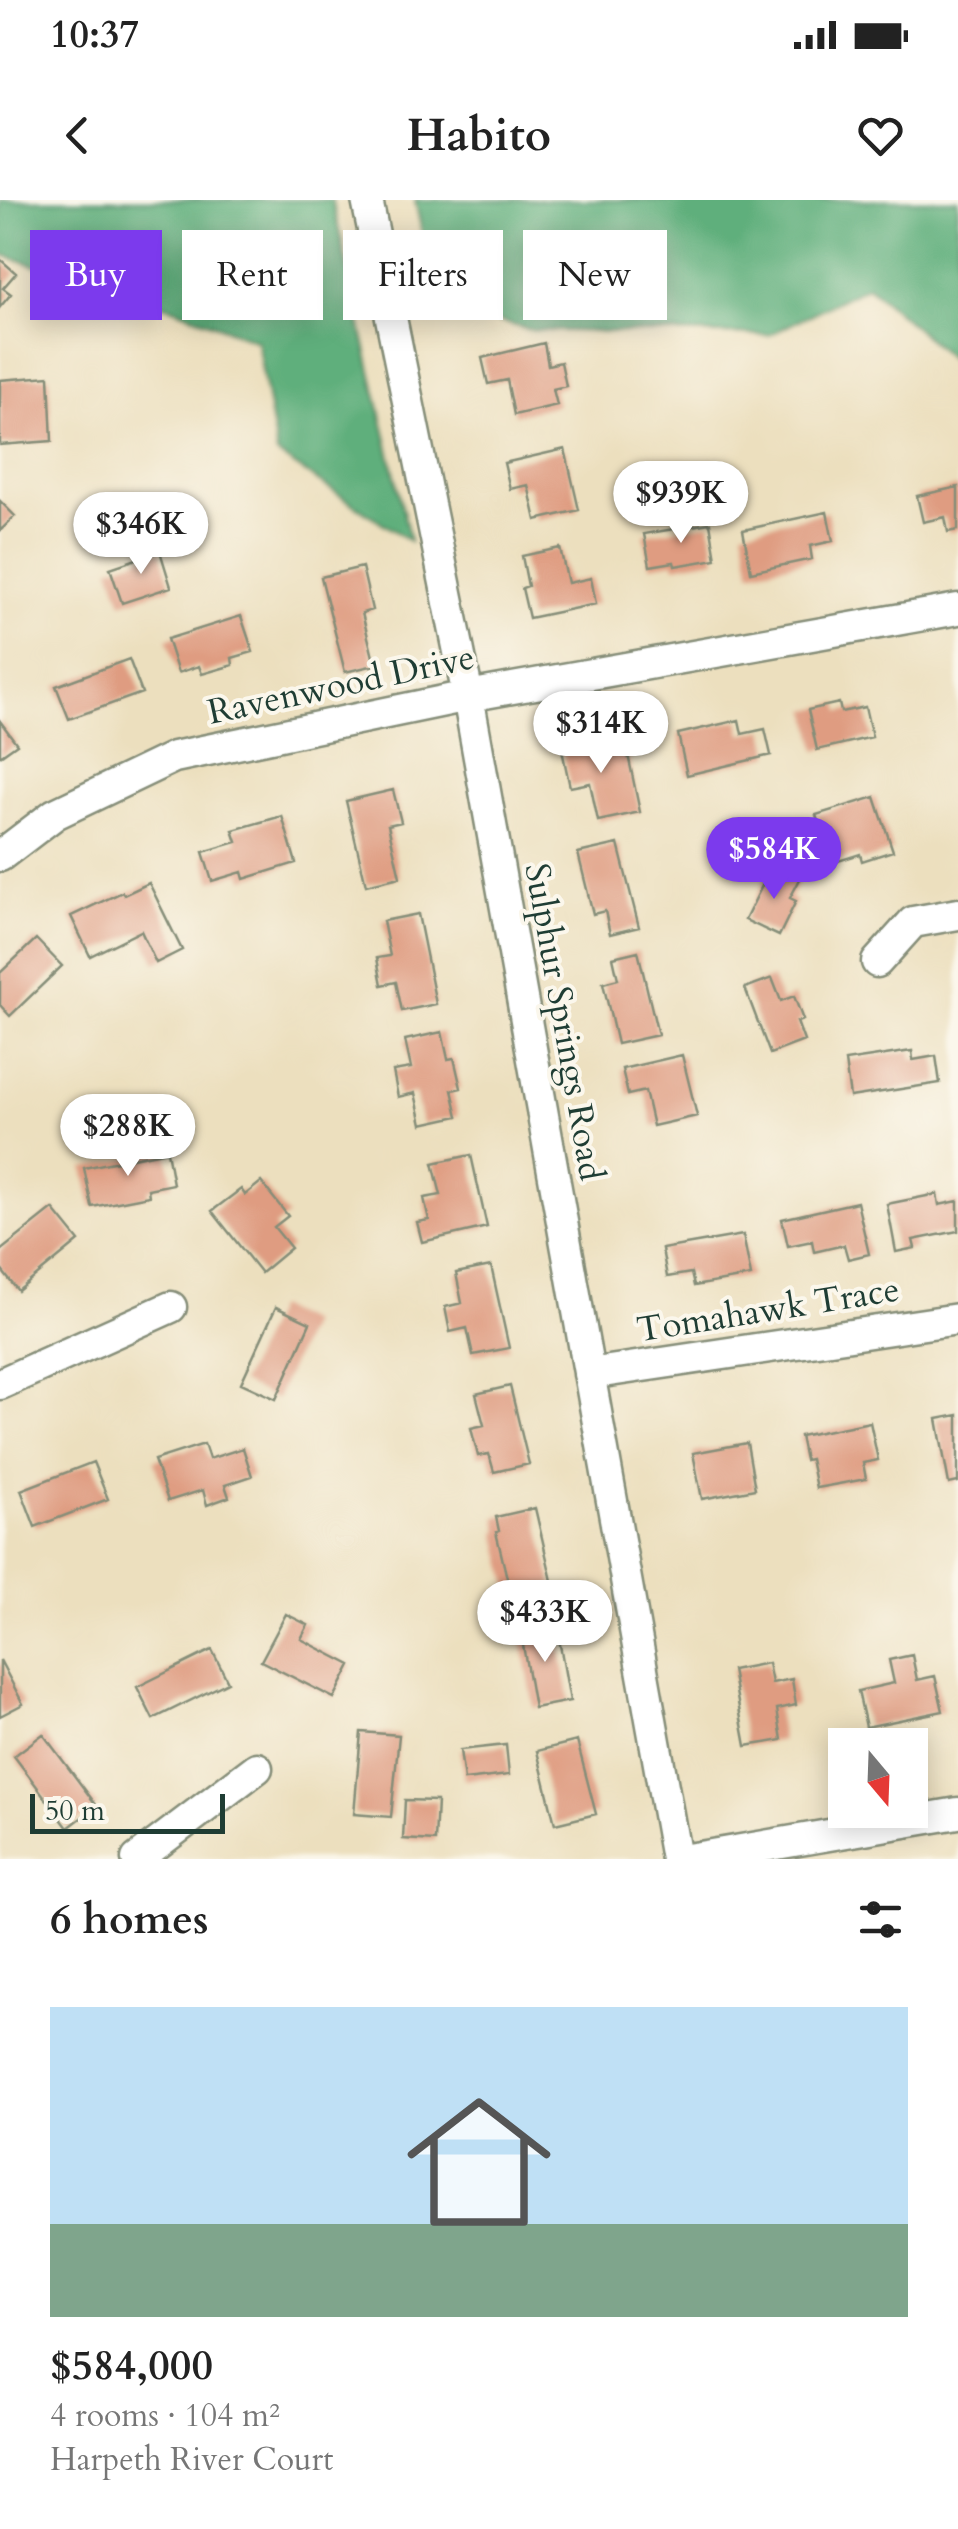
<!DOCTYPE html>
<meta charset="utf-8">
<style>
body{margin:0;font-family:Cardo,serif;background:#f6f6f6;color:#222;height:100vh;display:flex;flex-direction:column;font-size:38px;white-space:nowrap}
*{box-sizing:border-box;margin:0}
p{font-size:32px;color:#767676}
.icon{flex:none;width:55px;height:55px;fill:none;stroke:currentColor;stroke-width:2;stroke-linecap:round;stroke-linejoin:round}
.map{position:relative;height:1659px;overflow:hidden}
.drawer{display:flex;flex-direction:column;background:#fff;flex:1}
.drawer>*{flex:none}
.hud{position:absolute;left:30px;top:30px;width:900px;height:90px;display:flex;gap:20px}
.needle{width:65px;rotate:161deg}
.fabs{position:absolute;left:828px;top:1528px;display:grid;gap:20px}
.fabs a{display:grid;place-items:center;width:100px;height:100px;border-radius:0px;background:#fff;box-shadow:0 5px 25px #0003;font-size:50px}
.scale{position:absolute;left:30px;bottom:25px;width:195px;box-sizing:border-box;padding-left:10px;border:5px solid #1f3d34;border-top:0;font-size:28px;line-height:35px;white-space:nowrap;color:#1f3d34;-webkit-text-stroke:8px #fbf7ec;paint-order:stroke}
.price{position:absolute;translate:-50% -85px;padding:0 22px;border-radius:35px;background:#fff;color:#222;font-size:32px;line-height:65px;filter:drop-shadow(0 2px 5px #0008)}
.price::after{content:'';position:absolute;left:50%;top:60px;width:30px;height:22px;margin-left:-15px;background:inherit;clip-path:polygon(0 0,100% 0,50% 100%)}
.price.on{background:#7c3aed;color:#fff}
ul{padding:0;list-style:none}
li{display:grid;align-content:center;gap:20px;height:530px;padding:0 50px}
li span{display:grid;place-items:center;height:310px;border-radius:0px;color:#555}
li>.icon{margin-inline-start:auto}
span .icon{width:180px;height:180px;fill:#fffc;stroke-width:1}
li b{font-size:42px}
h2{display:flex;justify-content:space-between;align-items:center;height:120px;padding:0 50px;font-size:42px}
.tag{padding:0 35px;border-radius:0px;background:#fff;box-shadow:0 5px 25px #0003;font-size:35px;line-height:90px}
.tag.on{background:#7c3aed;color:#fff}
.status{display:flex;justify-content:space-between;align-items:center;height:70px;padding:0 50px;background:#fff;direction:ltr}
.status svg{height:28px;fill:currentColor}
header{display:flex;justify-content:space-between;align-items:center;height:130px;padding:0 50px;background:#fff;font-size:45px;font-weight:700}
.map>svg:first-child{display:block}
.forest{fill:#5eaf7b;stroke:#3e7658;stroke-width:2.5}
.building{fill:#df9c81}
.lines{fill:none;stroke-linecap:round;stroke-linejoin:round}
.minor-casing{stroke:#868e79;stroke-width:35}
.minor{stroke:#fff;stroke-width:30}
.labels{text-anchor:middle;dominant-baseline:central;stroke-width:8;stroke-linejoin:round;paint-order:stroke}
.street-label{font-size:35px;fill:#1f3d34;stroke:#fbf7ec}
</style>
<div class="status"><b>10:37</b><svg viewBox="0 0 49 12"><path d="M0 12V9h3v3zM5 12V6h3v6zM10 12V3h3v9zM15 12V0h3v12zM26 1h20v11H26zM47 4h2v5h-2z"/></svg></div>
<header><svg class="icon" aria-label="back" viewBox="0 0 24 24"><path d="M15 5l-7 7 7 7"/></svg>Habito<svg class="icon" aria-label="heart" viewBox="0 0 24 24"><path d="M12 20l-8-8c-3-5 5-10 8-4 3-6 11-1 8 4z"/></svg></header>
<div class="map">
<svg width="958" height="1659" viewBox="0 0 958 1659">
<rect width="100%" height="100%" fill="#fbf7ec"/>
<filter id="ink" filterUnits="userSpaceOnUse"><feTurbulence type="fractalNoise" baseFrequency=".01" numOctaves="2"/><feDisplacementMap in="SourceGraphic" scale="20" xChannelSelector="R" yChannelSelector="G"/><feConvolveMatrix kernelMatrix="1 2 1 2 8 2 1 2 1" color-interpolation-filters="sRGB"/></filter>
<filter id="wash" filterUnits="userSpaceOnUse"><feTurbulence type="fractalNoise" baseFrequency=".0048" numOctaves="4" result="noise"/><feDisplacementMap in="SourceGraphic" scale="40" xChannelSelector="R" yChannelSelector="G"/><feGaussianBlur stdDeviation="2.25" result="paint"/><feColorMatrix in="noise" values="0 0 0 0 0 0 0 0 0 0 0 0 0 0 0 0 0 1.4 0 .05"/><feComposite in="paint" operator="in"/></filter>
<g filter="url(#wash)">
<rect width="100%" height="100%" fill="#ecdfbe"/>
<!-- forest -->
<path class="forest" d="M0,0H332L410,341L277,254L257,141L177,109L0,54Z
M415,0H958V165L868,86L769,135L532,130L466,113L426,51Z"/>
<g id="blocks">
<!-- building -->
<path class="building" d="M0,59L16,73L3,88L11,94L0,107Z
M544,143L548,165L561,162L566,186L553,189L557,205L514,215L507,180L488,184L482,158Z
M49,176L52,241L0,245V180Z
M565,249L579,310L536,320L528,285L510,289L504,263Z
M958,287V330L948,332L945,317L923,322L917,296Z
M0,301L15,316L0,331Z
M827,312L833,341L810,346L812,359L751,372L743,330Z
M710,323L716,359L675,366L674,362L650,366L644,334Z
M560,348L568,383L591,378L596,404L529,418L522,388L528,386L522,356Z
M160,351L171,387L122,403L110,368Z
M362,367L372,410L362,413L375,465L345,472L321,377Z
M241,416L253,452L232,458L233,465L202,474L199,466L178,473L167,439Z
M129,459L142,493L69,519L56,486Z
M839,503L841,512L865,507L872,537L817,550L808,510Z
M739,520L742,534L765,529L771,555L687,575L678,534Z
M0,521L17,544L0,556Z
M585,531L590,552L626,545L640,612L598,621L590,583L570,587L559,536Z
M393,590L401,622L388,625L400,677L366,685L346,601Z
M875,597L893,651L862,661L860,654L832,663L816,615Z
M282,616L296,663L244,679L242,672L212,681L203,652L237,642L233,630Z
M618,644L639,727L610,734L605,711L593,714L578,653Z
M772,666L800,679L790,698L796,701L779,736L745,720Z
M149,683L182,750L156,763L141,731L90,756L71,716L122,692L124,695Z
M418,714L436,804L402,811L396,782L382,785L377,758L390,756L383,721Z
M36,739L62,766L10,816L0,805V773Z
M638,751L658,835L617,844L603,783L618,779L613,757Z
M772,778L781,801L794,796L803,820L797,822L804,841L770,854L745,788Z
M442,832L448,859L454,858L461,888L452,890L458,916L422,924L415,893L398,897L393,871L411,868L405,840Z
M912,851L913,860L936,856L940,883L850,897L845,861Z
M682,855L697,916L653,926L645,891L628,895L622,869Z
M167,951L173,984L148,989L149,996L92,1007L84,968Z
M471,955L487,1027L422,1042L417,1022L429,1020L424,998L441,995L433,963Z
M261,982L288,1016L274,1027L291,1048L261,1073L212,1011L241,989L245,995Z
M937,994L939,1005L958,1001V1031L913,1040L915,1048L896,1052L887,1004Z
M857,1002L869,1054L848,1059L844,1045L814,1052L812,1041L788,1046L782,1019Z
M53,1009L79,1041L18,1091L0,1068V1051Z
M743,1035L751,1076L694,1086L691,1073L667,1077L662,1049Z
M491,1066L509,1148L473,1155L467,1128L450,1132L445,1107L462,1103L456,1073Z
M276,1107L310,1123L276,1199L241,1183Z
M510,1186L529,1264L494,1272L489,1254L478,1256L471,1228L484,1225L476,1194Z
M958,1215V1282L949,1284L937,1219Z
M870,1222L878,1260L863,1263L866,1279L816,1288L810,1259L805,1260L800,1236Z
M747,1243L755,1289L702,1299L693,1253Z
M204,1244L209,1259L243,1248L252,1276L225,1285L229,1297L207,1305L203,1290L168,1301L154,1260Z
M93,1262L108,1299L35,1327L21,1290Z
M535,1308L553,1385L511,1395L496,1332L499,1331L496,1317Z
M286,1414L308,1425L301,1439L351,1465L334,1498L261,1461Z
M556,1422L570,1501L534,1508L520,1428Z
M212,1450L228,1482L153,1519L137,1487Z
M912,1455L917,1480L935,1476L943,1511L866,1527L858,1491L894,1483L889,1460Z
M0,1460L23,1504L0,1516Z
M768,1463L772,1483L792,1479L796,1505L777,1509L782,1540L746,1546L732,1470Z
M361,1532L399,1535L391,1617L354,1614Z
M43,1534L97,1606L68,1628L14,1556Z
M577,1541L596,1614L555,1624L537,1551Z
M506,1545L509,1575L464,1580L460,1550Z
M405,1600L437,1601L435,1641L403,1639Z"/>
</g>
</g>
<g filter="url(#ink)">
<use href="#blocks" fill-opacity="0" stroke="#868e79" stroke-width="2.5"/>
<g class="lines">
<!-- minor casing -->
<g class="minor-casing">
<path id="minor" d="M367,0L468,496L676,1659
M0,656L55,614L174,557L468,496L958,409
M877,762L913,722L958,714
M589,1174L958,1119
M0,1184L171,1107
M137,1659L257,1568
M688,1659L958,1613"/>
</g>
<!-- minor -->
<use href="#minor" class="minor"/>
</g>
</g>
<g class="labels">
<!-- street labels -->
<g class="street-label">
<text transform="translate(341 485) rotate(-12)">Ravenwood Drive</text>
<text transform="translate(564 822) rotate(80)">Sulphur Springs Road</text>
<text transform="translate(768 1110) rotate(-9)">Tomahawk Trace</text>
</g>
</g>
</svg>
<div class="fabs">
<a><svg class="needle" viewBox="-14 -14 28 28"><path d="M0-13l5 13h-10z" fill="#e53935"/><path d="M0 13l5-13h-10z" fill="#767676"/></svg></a>
</div>
<div class="scale">50 m</div>
<b class="price" style="left:681px;top:346px">$939K</b>
<b class="price" style="left:141px;top:377px">$346K</b>
<b class="price" style="left:601px;top:576px">$314K</b>
<b class="price on" style="left:774px;top:702px">$584K</b>
<b class="price" style="left:128px;top:979px">$288K</b>
<b class="price" style="left:545px;top:1465px">$433K</b>
<div class="hud">
<a class="tag on">Buy</a>
<a class="tag">Rent</a>
<a class="tag">Filters</a>
<a class="tag">New</a>
</div>
</div>
<section class="drawer">
<h2>6 homes<svg class="icon" aria-label="filters" viewBox="0 0 24 24"><path d="M4 7h16M4 17h16"/><circle cx="9" cy="7" r="2"/><circle cx="15" cy="17" r="2"/></svg></h2>
<ul>
<li><span style="background:linear-gradient(#bfe0f5 70%,#7fa58c 0)"><svg class="icon" aria-label="home" viewBox="0 0 24 24"><path d="M3 11l9-7 9 7M6 9v11h12V9"/></svg></span><div><b>$584,000</b><p>4 rooms · 104 m²</p><p>Harpeth River Court</p></div></li>
</ul>
</section>
